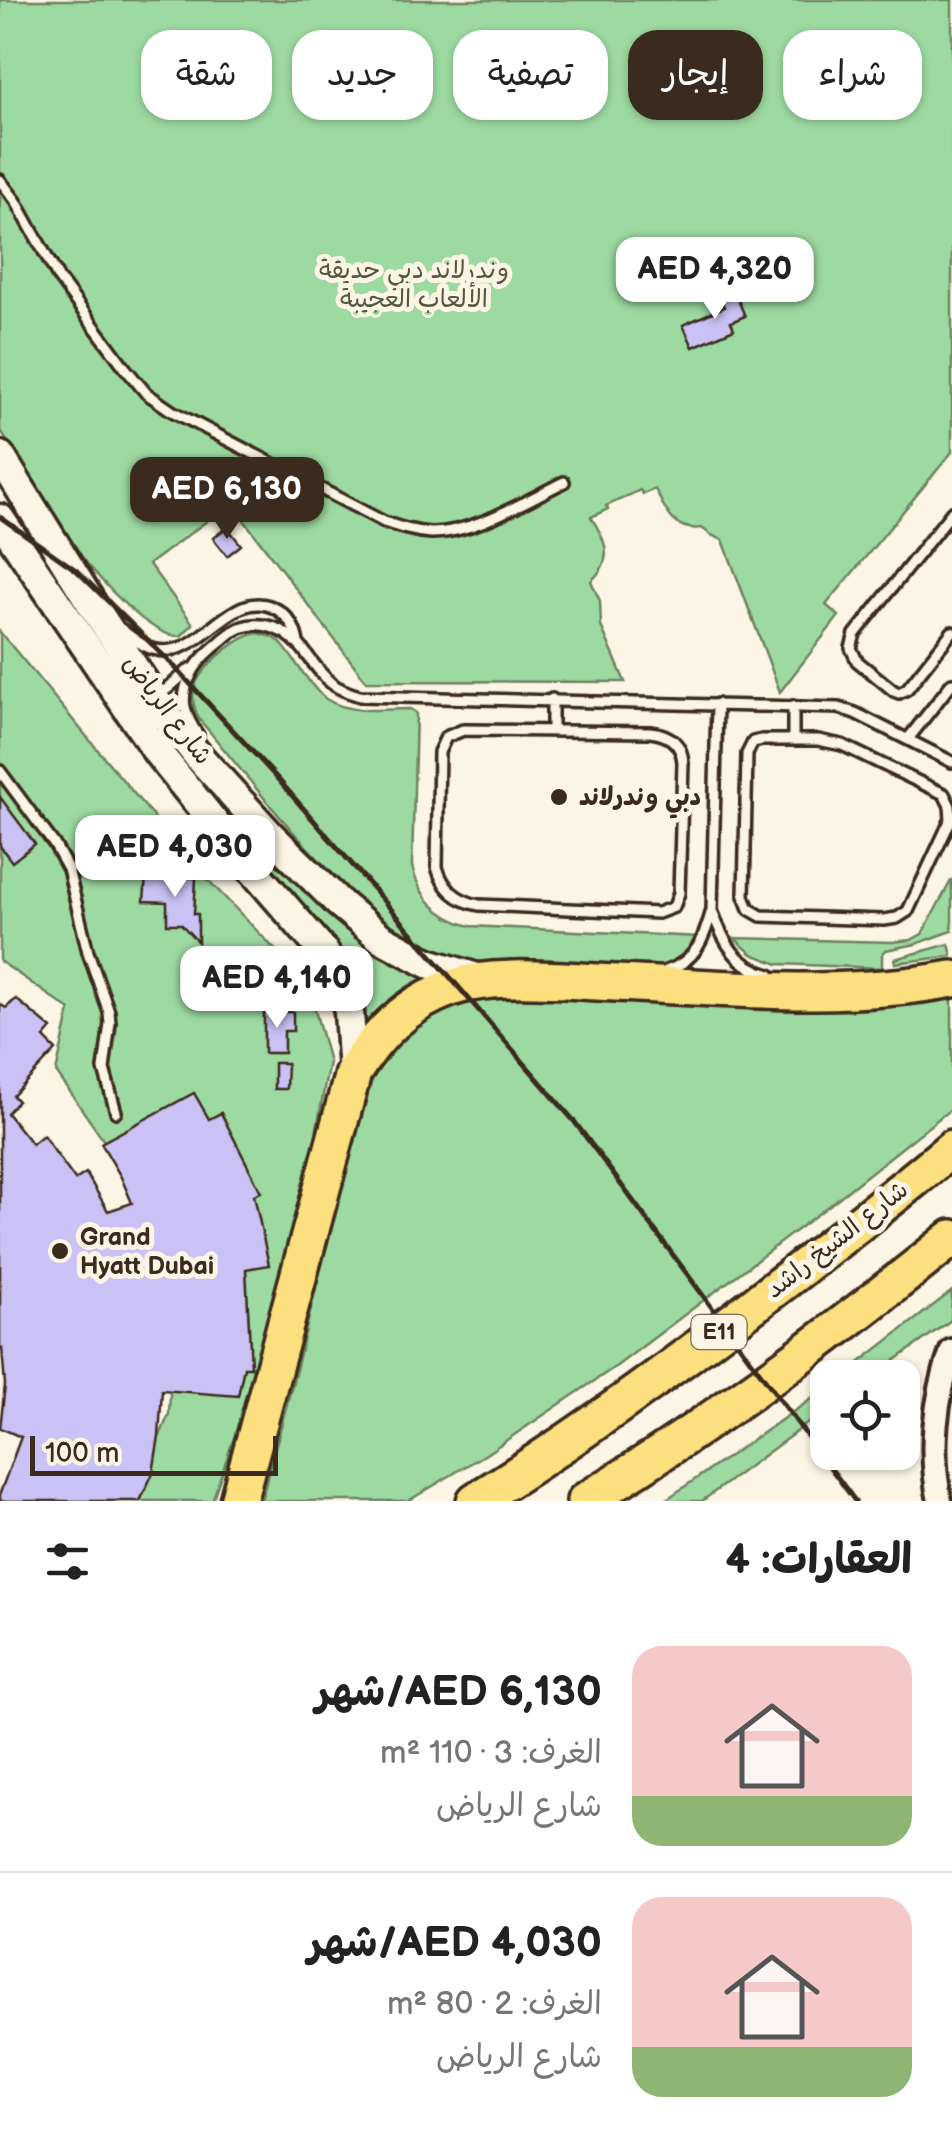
<!DOCTYPE html>
<html lang="ar">
<meta charset="utf-8">
<style>
body{margin:0;font-family:"Balsamiq Sans","Playpen Sans Arabic",sans-serif;background:#f2f2f2;color:#222;direction:rtl;height:100vh;display:flex;flex-direction:column;font-size:38px;white-space:nowrap}
*{box-sizing:border-box;margin:0}
p{font-size:32px;color:#767676}
.icon{flex:none;width:55px;height:55px;fill:none;stroke:currentColor;stroke-width:2;stroke-linecap:round;stroke-linejoin:round}
.map{position:relative;height:1501px;overflow:hidden;direction:ltr}
.drawer{display:flex;flex-direction:column;background:#fff;flex:1}
.drawer>*{flex:none}
.top-card{position:absolute;left:30px;top:30px;width:892px;height:90px;direction:rtl;display:flex;gap:20px}
.controls{position:absolute;left:810px;top:1360px;display:grid;gap:20px}
.controls a{display:grid;place-items:center;width:110px;height:110px;border-radius:20px;background:#fff;box-shadow:0 2px 8px #0004;font-size:50px}
.scale{position:absolute;left:30px;bottom:25px;width:248px;box-sizing:border-box;padding-left:10px;border:5px solid #3b2a1e;border-top:0;font-size:28px;line-height:35px;white-space:nowrap;color:#3b2a1e;-webkit-text-stroke:8px #fcf5e5;paint-order:stroke}
.price{position:absolute;translate:-50% -85px;padding:0 22px;border-radius:20px;background:#fff;color:#222;font-size:32px;line-height:65px;filter:drop-shadow(0 2px 5px #0008)}
.price::after{content:'';position:absolute;left:50%;top:60px;width:30px;height:22px;margin-left:-15px;background:inherit;clip-path:polygon(0 0,100% 0,50% 100%)}
.price.selected{background:#3b2a1e;color:#fff}
ul{padding:0;list-style:none}
li{display:flex;align-items:center;gap:30px;height:250px;padding:0 40px}
li+li{border-top:2px solid #e0e0e0}
li span{display:grid;place-items:center;flex:none;width:280px;height:200px;border-radius:30px;color:#555}
li>.icon{margin-inline-start:auto}
span .icon{width:120px;height:120px;fill:#fffc;stroke-width:1}
li b{font-size:42px}
h2{display:flex;justify-content:space-between;align-items:center;height:120px;padding:0 40px;font-size:42px}
.chip{padding:0 35px;border-radius:30px;background:#fff;box-shadow:0 2px 8px #0004;font-size:35px;line-height:90px}
.chip.selected{background:#3b2a1e;color:#fff}
.map>svg:first-child{display:block}
.green{fill:#9ddaa1;stroke:#6c8260;stroke-width:2.5}
.building{fill:#cac2f4;stroke:#3b2a1e;stroke-width:2.5}
.lines{fill:none;stroke-linecap:round;stroke-linejoin:round}
.service-casing{stroke:#3b2a1e;stroke-width:16}
.tertiary-casing{stroke:#3b2a1e;stroke-width:30}
.secondary-casing{stroke:#3b2a1e;stroke-width:35}
.motorway-casing{stroke:#3b2a1e;stroke-width:42}
.service{stroke:#fcf5e5;stroke-width:9}
.tertiary{stroke:#fcf5e5;stroke-width:22}
.secondary{stroke:#fcf5e5;stroke-width:28}
.motorway{stroke:#fce080;stroke-width:35}
.rail{stroke:#3b2a1e;stroke-width:5}
.poi-dot{fill:#3b2a1e;stroke:#fcf5e5;stroke-width:4}
.labels{text-anchor:middle;dominant-baseline:central;stroke-width:10;stroke-linejoin:round;paint-order:stroke}
.shield{fill:#fcf5e5;stroke:#75675a;stroke-width:2.5}
.shield-label{font-size:22px;font-weight:bold;fill:#3b2a1e}
.park-label{font-size:25px;fill:#54563f;stroke:#fcf5e5}
.street-label{font-size:25px;fill:#3b2a1e;stroke:#fcf5e5}
.poi-label{font-size:25px;font-weight:bold;fill:#3b2a1e;stroke:#fcf5e5;text-anchor:start}
</style>
<div class="map">
<svg width="952" height="1501" viewBox="0 0 952 1501">
<rect width="100%" height="100%" fill="#fcf5e5"/>
<filter id="ink" filterUnits="userSpaceOnUse"><feTurbulence type="fractalNoise" baseFrequency=".01" numOctaves="2"/><feDisplacementMap in="SourceGraphic" scale="20" xChannelSelector="R" yChannelSelector="G"/><feConvolveMatrix kernelMatrix="1 2 1 2 8 2 1 2 1" color-interpolation-filters="sRGB"/></filter>
<g filter="url(#ink)">
<!-- green -->
<path class="green" d="M0,0H952V452L826,605L839,616L780,692L723,540L711,535L702,528C673,532 666,511 655,489L643,494L640,490L606,506L608,509L591,517C606,541 615,559 591,581L600,601L601,626L625,682L366,681L231,503L149,564L193,624L181,636C150,639 96,575 77,551L0,430Z
M0,632L190,861L308,984L329,1062L313,1150L253,1384L212,1501H133L169,1414L175,1295L113,1154L56,1072L70,1010L0,961Z
M258,633L273,637L280,642C294,658 304,677 319,693C341,716 381,709 410,709L416,713L412,866C419,898 438,917 470,926L699,937C690,953 679,961 662,965L494,966C460,961 428,951 399,933C378,919 359,900 341,882C289,832 245,774 199,719C194,708 191,698 195,686C201,667 238,636 258,633Z
M155,717L201,779L227,808L366,942L397,963L432,979L365,1030L360,1003L148,721Z
M952,879V931L916,944L886,950L882,955V968L778,964L752,954L734,938L892,942L911,940L922,934Z
M949,944L952,956L895,963V959Z
M486,994L952,996V1108L827,1207L618,1365L486,1454L408,1501H261L296,1370L365,1087L393,1042L435,1009Z
M952,1291L951,1320L872,1377H845L843,1375Z
M827,1394V1409L702,1501H664L813,1398L816,1402Z"/>
<!-- building -->
<path class="building" d="M735,293L745,316L731,322L734,329L693,347L683,325L724,307L721,299Z
M227,527L241,545L227,556L213,538Z
M0,797L35,844L12,862L0,846Z
M146,876L196,878L194,914H198V942L181,924H167V902L144,901Z
M16,999L52,1029L44,1038L56,1050L13,1096L18,1101L7,1113L32,1144L43,1135L75,1180L86,1173L108,1211L132,1203L121,1177L101,1143L194,1093L209,1119L221,1113L261,1192L254,1195L269,1265L246,1269L251,1367H244L238,1396L162,1390L159,1436L153,1473L140,1501H0V1493L21,1437L0,1428L5,1385L2,1348L0,1349V1004L6,1008Z
M264,1012H293V1031H284V1053H264Z
M274,1063H287L286,1089H274Z"/>
<g class="lines">
<!-- service casing -->
<g class="service-casing">
<path id="service" d="M0,180L16,201L59,279L126,369L146,393L172,411L384,522C399,527 414,532 431,533C475,533 525,501 564,482
M952,512L855,634L851,648L857,661L894,691L899,693L907,689L952,632
M121,629C136,641 151,654 171,650C208,645 237,585 278,610C290,618 296,629 298,643
M154,695L167,689L190,669
M463,730L650,732C669,734 682,743 683,763L679,893L674,907L658,913L479,905C457,901 443,889 437,867L439,752L446,737Z
M552,731V699
M198,735C185,716 179,699 190,677C197,660 212,649 226,637C250,616 281,624 301,647C311,659 319,673 331,683C340,690 349,693 360,696L839,708L855,713L952,762
M908,739L952,683
M762,740H818L842,745L944,794L950,806L951,819L908,911L897,918L884,920L761,916L749,909L744,896L747,754L753,742Z
M793,740V706
M0,771L54,844L68,869L88,952L109,1012L110,1023L104,1069L116,1112
M713,913C724,943 736,966 770,975
M666,971C696,961 704,939 712,910L717,704"/>
</g>
<!-- tertiary casing -->
<g class="tertiary-casing">
<path id="tertiary" d="M940,1501C929,1452 935,1398 952,1351"/>
</g>
<!-- secondary casing -->
<g class="secondary-casing">
<path id="secondary" d="M0,456L93,606L162,710L198,756L271,836L339,903L381,938L428,963L483,980
M0,519L158,753L245,861L324,952L344,991L349,1012L353,1073"/>
</g>
<!-- motorway casing -->
<g class="motorway-casing">
<path id="motorway" d="M238,1501L353,1073C376,1035 405,1005 448,989C492,972 568,981 616,983C728,988 841,1000 952,979
M475,1501C579,1437 677,1365 773,1290C833,1244 894,1197 952,1148
M585,1501C715,1422 835,1333 952,1238"/>
</g>
<!-- service -->
<use href="#service" class="service"/>
<!-- tertiary -->
<use href="#tertiary" class="tertiary"/>
<!-- secondary -->
<use href="#secondary" class="secondary"/>
<!-- motorway -->
<use href="#motorway" class="motorway"/>
<!-- rail -->
<path class="rail" d="M0,517L76,570L172,664L276,777L431,955L574,1121L855,1501"/>
</g>
</g>
<!-- markers -->
<g class="poi-dot">
<circle cx="559" cy="797" r="10"/>
<circle cx="60" cy="1251" r="10"/>
</g>
<g class="labels">
<!-- shield labels -->
<rect class="shield" x="691.5" y="1315" width="55" height="34" rx="8"/>
<g class="shield-label">
<text x="719" y="1332">E11</text>
</g>
<!-- park labels -->
<g class="park-label">
<text x="414" y="270">وندرلاند دبي حديقة<tspan x="414" dy="29">الألعاب العجيبة</tspan></text>
</g>
<!-- street labels -->
<g class="street-label">
<text transform="translate(167 710) rotate(53)">شارع الرياض</text>
<text transform="translate(837 1240) rotate(-38)">شارع الشيخ راشد</text>
</g>
<!-- poi labels -->
<g class="poi-label">
<text x="579" y="797">دبي وندرلاند</text>
<text x="80" y="1237">Grand<tspan x="80" dy="29">Hyatt Dubai</tspan></text>
</g>
</g>
</svg>
<div class="controls">
<a><svg class="icon" aria-label="locate" viewBox="0 0 24 24"><circle cx="12" cy="12" r="6"/><path d="M12 2v4M12 18v4M2 12h4M18 12h4"/></svg></a>
</div>
<div class="scale">100 m</div>
<b class="price" style="left:715px;top:322px">AED 4,320</b>
<b class="price selected" style="left:227px;top:542px">AED 6,130</b>
<b class="price" style="left:175px;top:900px">AED 4,030</b>
<b class="price" style="left:277px;top:1031px">AED 4,140</b>
<div class="top-card">
<a class="chip">شراء</a>
<a class="chip selected">إيجار</a>
<a class="chip">تصفية</a>
<a class="chip">جديد</a>
<a class="chip">شقة</a>
</div>
</div>
<section class="drawer">
<h2>العقارات: 4<svg class="icon" aria-label="filters" viewBox="0 0 24 24"><path d="M4 7h16M4 17h16"/><circle cx="9" cy="7" r="2"/><circle cx="15" cy="17" r="2"/></svg></h2>
<ul>
<li><span style="background:linear-gradient(#f6c9c9 75%,#8fb573 0)"><svg class="icon" aria-label="home" viewBox="0 0 24 24"><path d="M3 11l9-7 9 7M6 9v11h12V9"/></svg></span><div><b>AED 6,130/شهر</b><p>الغرف: 3 · 110 m²</p><p>شارع الرياض</p></div></li>
<li><span style="background:linear-gradient(#f6c9c9 75%,#8fb573 0)"><svg class="icon" aria-label="home" viewBox="0 0 24 24"><path d="M3 11l9-7 9 7M6 9v11h12V9"/></svg></span><div><b>AED 4,030/شهر</b><p>الغرف: 2 · 80 m²</p><p>شارع الرياض</p></div></li>
</ul>
</section>
